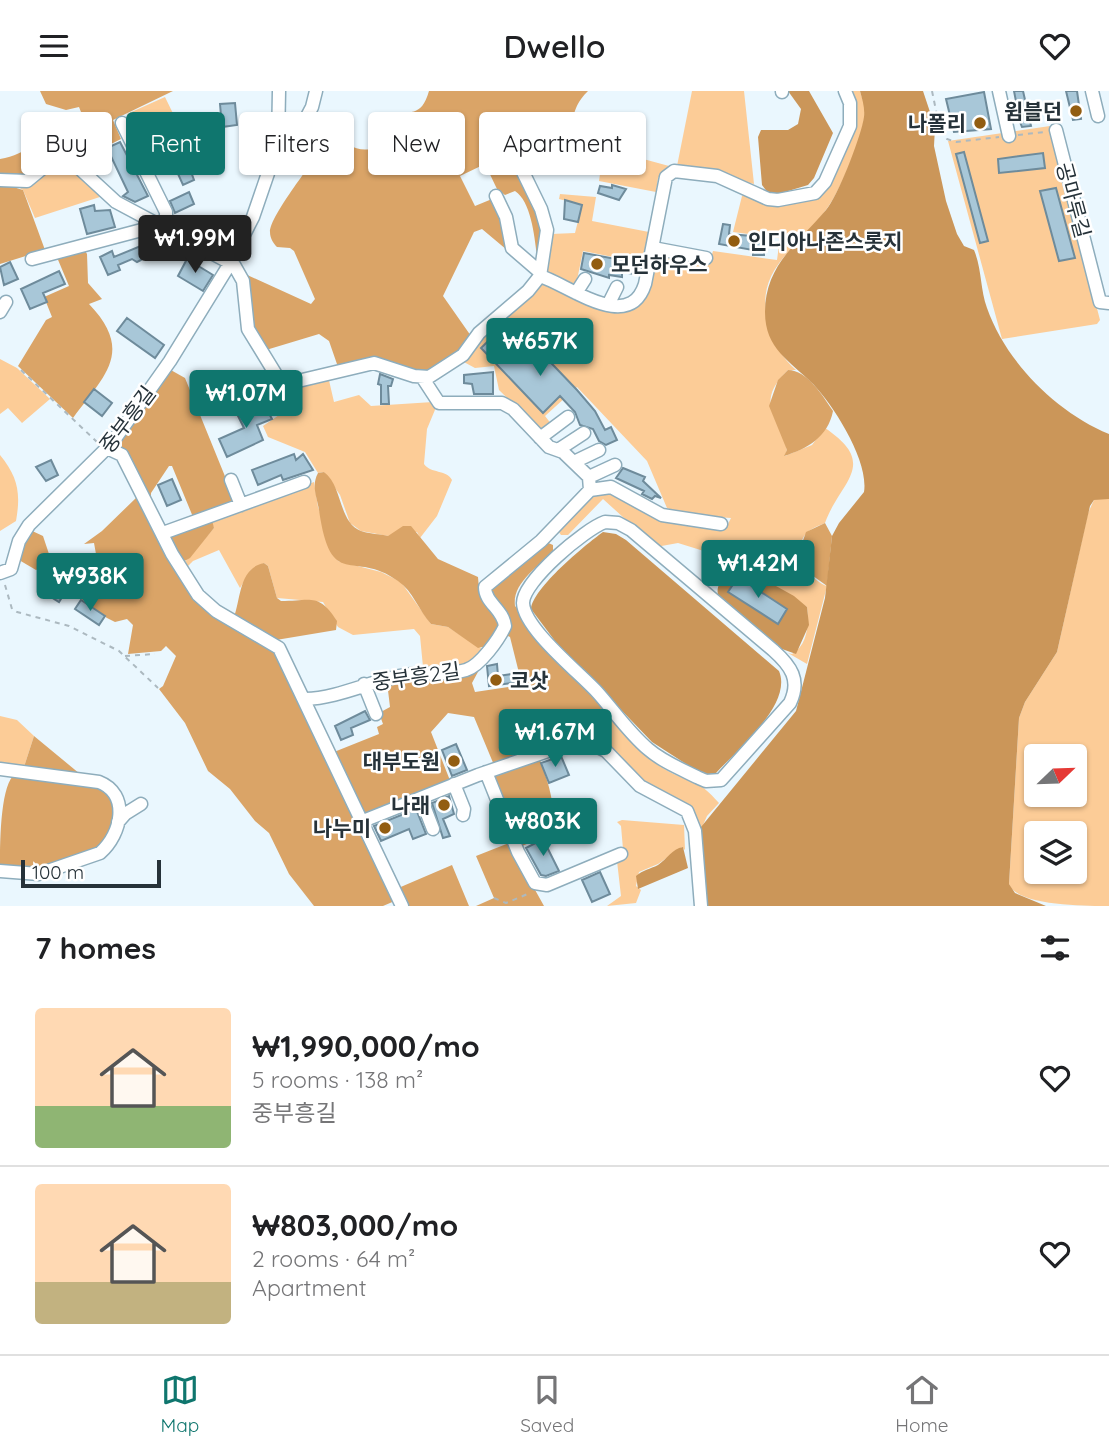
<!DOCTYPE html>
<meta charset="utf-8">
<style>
body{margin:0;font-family:Quicksand,"Noto Sans KR",sans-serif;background:#f6f6f6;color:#202124;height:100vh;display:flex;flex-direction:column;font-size:26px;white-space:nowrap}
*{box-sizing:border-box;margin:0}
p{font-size:23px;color:#757577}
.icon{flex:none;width:38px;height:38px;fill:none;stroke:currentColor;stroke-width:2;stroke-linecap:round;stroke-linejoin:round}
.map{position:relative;height:815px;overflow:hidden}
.details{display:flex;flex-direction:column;background:#fff;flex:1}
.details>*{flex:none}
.banner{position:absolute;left:21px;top:21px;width:700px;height:63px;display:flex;gap:14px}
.needle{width:46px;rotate:67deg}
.controls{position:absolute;left:1024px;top:653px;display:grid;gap:14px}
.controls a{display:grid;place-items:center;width:63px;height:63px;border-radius:7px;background:#fff;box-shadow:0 2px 5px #0004;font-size:35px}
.scale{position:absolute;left:21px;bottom:18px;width:140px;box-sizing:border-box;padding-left:7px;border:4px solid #263239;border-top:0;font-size:19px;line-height:24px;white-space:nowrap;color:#263239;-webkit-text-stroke:5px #fff;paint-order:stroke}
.price{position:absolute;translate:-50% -60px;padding:0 16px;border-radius:7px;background:#0f766e;color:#fff;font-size:23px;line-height:46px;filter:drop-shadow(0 2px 4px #0008)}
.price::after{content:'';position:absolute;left:50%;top:42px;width:21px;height:16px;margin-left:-10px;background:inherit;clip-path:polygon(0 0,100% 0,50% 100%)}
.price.current{background:#222;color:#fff}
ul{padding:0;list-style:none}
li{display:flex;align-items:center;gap:21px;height:175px;padding:0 35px}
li+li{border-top:2px solid #e0e0e0}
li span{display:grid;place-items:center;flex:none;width:196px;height:140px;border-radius:7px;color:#555}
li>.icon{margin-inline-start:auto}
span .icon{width:84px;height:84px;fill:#fffc;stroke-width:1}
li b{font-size:30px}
h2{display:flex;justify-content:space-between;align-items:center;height:84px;padding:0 35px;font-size:30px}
.tag{padding:0 24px;border-radius:7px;background:#fff;box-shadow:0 2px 5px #0004;font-size:24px;line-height:63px}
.tag.current{background:#0f766e;color:#fff}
header{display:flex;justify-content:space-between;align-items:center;height:91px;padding:0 35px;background:#fff;font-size:32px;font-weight:600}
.dock{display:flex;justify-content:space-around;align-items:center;height:98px;border-top:2px solid #e0e0e0;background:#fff;font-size:19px;color:#757577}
.dock a{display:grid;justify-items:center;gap:4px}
.dock .current{color:#0f766e}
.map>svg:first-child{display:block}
.green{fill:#fccc97;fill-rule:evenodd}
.forest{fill:#daa467}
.water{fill:#cb9659}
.building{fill:#a8c7d8;stroke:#6e8b9b;stroke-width:2}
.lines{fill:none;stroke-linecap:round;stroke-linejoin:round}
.minor-casing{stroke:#8eadbc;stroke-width:15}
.path{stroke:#acb9c0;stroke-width:2;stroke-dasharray:5 5;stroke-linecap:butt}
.minor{stroke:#fff;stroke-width:12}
.poi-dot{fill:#925d11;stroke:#fff;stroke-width:2.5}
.labels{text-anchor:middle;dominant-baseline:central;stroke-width:5;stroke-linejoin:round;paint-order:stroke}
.poi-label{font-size:21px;font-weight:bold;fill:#263239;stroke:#fff;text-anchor:end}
.street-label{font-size:21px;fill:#263239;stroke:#fff}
</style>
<header><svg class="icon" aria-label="menu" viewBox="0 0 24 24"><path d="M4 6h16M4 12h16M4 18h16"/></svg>Dwello<svg class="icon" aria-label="heart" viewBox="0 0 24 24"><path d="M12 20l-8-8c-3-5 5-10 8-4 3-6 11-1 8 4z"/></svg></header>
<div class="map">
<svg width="1109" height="815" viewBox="0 0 1109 815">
<rect width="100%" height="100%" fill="#eaf7fe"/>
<!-- green -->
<path class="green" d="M692,0H744L754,93L677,75Z
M851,0H860C861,5 864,11 865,16C867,37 841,98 828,116C800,157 748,179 771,239C777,256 782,267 796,279H788C753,313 780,326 787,359L785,365L812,354L825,337C880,374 840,390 825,432C816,436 807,438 802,449C793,466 812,490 827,495L807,573L788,562L792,563C808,554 809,533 807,516L736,470L678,452L656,456L603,408L568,444H561L558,440L594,402L609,399L631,411L726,437L731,427L686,424L667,417L647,370L577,296L545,325L552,334L542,341L499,299L494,275L475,277L462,270L480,244L543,191L621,222C670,208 638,179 660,163L710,170L713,160L777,169L780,147L733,141L742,105L747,101L764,110L827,95L857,27V16Z
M165,6L183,43L146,62L127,23Z
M1050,35L1100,229L1097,233L1002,248L948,50Z
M570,48L669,75L658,87L656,101L599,90L602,69L567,60Z
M60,68L103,105L35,127L23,99L17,95Z
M560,103L596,106L592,130L649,141L643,172L583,160L576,194L563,192L546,182L551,143L575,142L582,114L559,108Z
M0,268L17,277L50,308L22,332L8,317L0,323Z
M328,285L334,311L359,304L371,315L433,311L437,314L427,338L424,373C431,383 446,378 452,389L437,425L420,447L417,441L388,445L361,440L350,432L340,404L324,381L318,382L305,361L268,346L263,335L282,322L271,300L275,293L299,295Z
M0,364C18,386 21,402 16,430L0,440Z
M314,391L318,416L338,470L381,481L401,491L431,533L448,536L482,558C463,581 448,577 420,578L423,576L420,545L414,538L353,544L338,536L323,511L277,507L268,475L264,472L251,479L240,497L219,459L193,470L186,477L184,472L214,437L210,429Z
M1100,407L1109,408V815C1086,815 1017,815 1009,793L1019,627L1025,611L1057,561L1088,422L1094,409ZM1036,665H1074V704H1036ZM1036,742H1074V780H1036Z
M0,625L17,629L34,645L23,679L0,673Z
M611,627C628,646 645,668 668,680C694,694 697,687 719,712L707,725L699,743L694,725L650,698L602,654Z
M622,729L684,734L685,759L682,756L658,773L639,781L636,795L641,799L636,812L607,815L621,805L617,770L623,758L621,735L617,731Z"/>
<!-- forest -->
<path class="forest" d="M40,0H173L113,29L121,48L77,70L69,62L34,83L0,86V68C34,63 39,38 75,47L89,41L79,16L66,19L46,13Z
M429,0H588C567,21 576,34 568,57H564L543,33L511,53C511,85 540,109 542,140C543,151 539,163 538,173C535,153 533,112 515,100L505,104L497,98L485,73L460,85L475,115L492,108L502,130L507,159L482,138L474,141L443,205L471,245L470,250L434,281L338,276L329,250L319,243L266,259L251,240L245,183L311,213L315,208L294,160L290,157L277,156C273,152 270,147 270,141C270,124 315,70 325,51C341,45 354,62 370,58L390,28C410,17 421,28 429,0Z
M0,92L23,99L45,159L0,173Z
M84,158L87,163L88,192L102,208L89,213C135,261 104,285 73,327L18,275L46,229L52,226L44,206L69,195L56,164Z
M169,278L185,287L233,405L232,412L193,426L172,375H169L151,402V408L122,358V348Z
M788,279C807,279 823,305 833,320C828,346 807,358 784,365L787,359L769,315L778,289Z
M324,381C343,395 338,431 361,440C369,443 380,443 388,445L403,435H411L438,468L478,486L479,498L500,536L487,555L478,557L448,536L431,533C419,520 413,500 398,490C353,457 331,502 319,419C317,406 311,395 318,382Z
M137,406L197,506L278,558L397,809L383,815H314L289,783L269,742L255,730L230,698L208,680L185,632L159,598L163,595L176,565L166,555L161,560L128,563L133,534L127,528L115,531L107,527L72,501L86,475L87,465L96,463L94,452L84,453L102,440Z
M212,429L214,437L190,467L181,472L169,444Z
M825,432L832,445L827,495L809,482L799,461L806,441Z
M28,438L43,445L49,463L43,476L36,479L19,469Z
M546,451L553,454V461C538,476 512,492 515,515L611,627V646L602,654L587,649L494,674L474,626L448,622L431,641L451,692L366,724L363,721L334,661L379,643L377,636L383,633L379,622L390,616L387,591L476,577L479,579L472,592L475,601L522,594L510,546L506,544L487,498Z
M264,472L268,475L277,507L281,510C310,510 319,501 337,530L336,539L276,549L234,526C241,507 239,477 264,472Z
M34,645L80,683L23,679Z
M539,666C547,688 559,720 550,743L522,755L521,758L493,685Z
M13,685L99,694L114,705C114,713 116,725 114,732C99,778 39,777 0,777C0,755 0,699 13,685Z
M509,752L544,815H476L494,807L476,765Z
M452,774L469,815H404L396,798Z"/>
<!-- water -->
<path class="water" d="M788,0H809L833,42L814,87L808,94L775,104L768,102L762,94L758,46L761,39H788L798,33L801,18Z
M860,0H923L935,36L934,55L946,110L957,143L964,155L974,159C982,178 980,198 987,217C1006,271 1056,321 1109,343V408L1094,409L1090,415L1057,561L1025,611L1019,627L1009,793L1015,802L1046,815H704L698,748L701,736L796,620L825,507L832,445L839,432L864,401C869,370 834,315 813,293C790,270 765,258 765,221C765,174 798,152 826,119C838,105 859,50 863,31C866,20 863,11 860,0Z
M603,441L616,443L626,449L779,580C793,613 737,659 716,682L703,684L652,651L555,550L531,518C533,497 585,454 603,441Z
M742,476L794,505L807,516L809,534L796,563L782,558L718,504C715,491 729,479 742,476Z
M683,756L688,777L638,798L636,785C643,779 650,778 658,774C667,768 672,758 683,756Z"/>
<!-- building -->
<path class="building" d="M1014,0H1023L1031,35L1022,36L1020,31Z
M1066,0H1077L1081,28L1073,29Z
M984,1L991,38L954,41L946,8Z
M235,12L237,34L222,36L220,13Z
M314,45L325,51L313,73L301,67Z
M175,49L179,58L182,56L194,89L183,94L165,54Z
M120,51L148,105L135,111L123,105L128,101L107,57Z
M964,61L988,150L980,152L956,63Z
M1043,62L1045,77L999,82L998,68Z
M612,94L626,98L619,109L598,102L600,95L612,97Z
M1056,97L1075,167L1059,170L1040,100Z
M189,101L194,113L175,122L170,110Z
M565,109L582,114L578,131L564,128Z
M94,114L95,120L110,119L115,136L87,143L80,118Z
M723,133L730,134L729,143L764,146V164H753V159L719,153Z
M143,154L146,162L141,169L137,171L132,168L118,174L120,179L108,184L100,166L112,160L114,166Z
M584,162L637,172L635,183L622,181V186L609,184V187L581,178Z
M187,168L213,184L203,200L178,185Z
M10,171L18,188L4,194L0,176Z
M59,180L65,193L43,202L47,211L30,218L21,198Z
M127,227L164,254L155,267L117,240Z
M510,229L577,299L595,320L605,339L611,336L617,349L606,354L599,350L593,338L580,334L575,321L560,305L543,322L481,257Z
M493,281V303H474L472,293L464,292V284Z
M380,283L393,288L391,295H388L389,313H381V294L378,293Z
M94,298L112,312L102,325L84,311Z
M262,310L272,328L257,334L263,349L227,366L219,348L244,337L237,323Z
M294,363L296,369L303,363L313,379L283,389L281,384L258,394L252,379Z
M51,369L58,384L46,390L36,376Z
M623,377L645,386L643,390L661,407L655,405L652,408L642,403L644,400L616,387Z
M172,388L181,409L167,415L158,394Z
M738,486L787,518L778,533L728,501Z
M47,487L67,498L59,511L40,499Z
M81,509L105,525L99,534L75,518Z
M497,573L498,585L518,582L519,591L489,595L487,575Z
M365,620L370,629L351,637L353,644L341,649L335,635Z
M456,653L467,679L452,685L442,659Z
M561,665L569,684L549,692L541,672Z
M449,705L454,723L443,728L450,745L443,747L432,712Z
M416,718L426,743L413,748L409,738L381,750L374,735Z
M543,748L559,780L546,785L541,784L526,757Z
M600,781L610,803L592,811L582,789Z"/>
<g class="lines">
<!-- minor casing -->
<g class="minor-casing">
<path id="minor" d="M782,0V1
M999,0L1009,45
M1092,0L1098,25
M279,38L302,35L312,16L316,0
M1056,39L1100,211L1109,212
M0,89L27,90L55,67L66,65L116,111L234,174L243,190L248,238L278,287L298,290L374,272L414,285L429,286L463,264L479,242L528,200L540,185L547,139L541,118L521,77V66
M496,105L506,126L512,157L541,182
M653,157L706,167
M32,168L153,136L166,128V121L122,32
M540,185C569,194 629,243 645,193L666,86L674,80L717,85L768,108L778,109L815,102L825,91L850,35V12L845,0
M576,202L585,188
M608,214L617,196
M0,221L6,211
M540,347L568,326
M107,357L122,364L172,463L198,504L216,520L279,557L402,815
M558,359L584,342
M574,371L599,359
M589,386L615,374
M231,389L241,414
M590,399L611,396L662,424L721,433
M605,431L618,432L631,439L773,559C791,575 801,589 790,612L721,689L706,690L699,687C681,678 663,671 648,658C629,642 614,620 598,602C581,583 524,538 523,512C523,490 585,438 605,431Z
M163,442L304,391
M0,482L11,478L19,450L29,434L112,352L170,270L226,179L253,126L278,53L279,0
M364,593L376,623
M305,608C340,607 372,589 406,584C425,580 448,585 466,579C480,575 499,548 505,535C503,518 485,512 485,496L541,450L590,399L589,386L563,361L549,356L513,318L502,312H439L422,286
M0,678L99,691C130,703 122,743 100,762L39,783L0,780
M486,681L518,761L535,792L547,794L621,763
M454,693L464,718L463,724
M421,707L433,738
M363,730L478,684L574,651L594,654L606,660L640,695L687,720L695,740L701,815
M118,731L125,723L141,713"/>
</g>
<!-- path -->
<path class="path" d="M932,0L938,29L947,48L956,51L999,46
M1018,44L1044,41
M21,279L97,351
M5,494L12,518L17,521L69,535L119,560L158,597
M125,565L155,563
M494,807L506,812L530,802"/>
<!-- minor -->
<use href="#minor" class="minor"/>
</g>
<!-- markers -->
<g class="poi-dot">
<circle cx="1076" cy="20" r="7"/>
<circle cx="980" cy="32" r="7"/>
<circle cx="734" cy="150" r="7"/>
<circle cx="597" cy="173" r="7"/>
<circle cx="496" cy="589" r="7"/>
<circle cx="454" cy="670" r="7"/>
<circle cx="444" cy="714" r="7"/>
<circle cx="385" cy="737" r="7"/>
</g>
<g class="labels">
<!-- poi labels -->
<g class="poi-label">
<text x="1062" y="20">윔블던</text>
<text x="966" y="32">나폴리</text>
<text x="748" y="150" text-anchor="start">인디아나존스롯지</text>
<text x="611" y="173" text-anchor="start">모던하우스</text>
<text x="510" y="589" text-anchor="start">코삿</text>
<text x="440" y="670">대부도원</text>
<text x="430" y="714">나래</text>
<text x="371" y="737">나누미</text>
</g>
<!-- street labels -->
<g class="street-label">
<text transform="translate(1074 109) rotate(75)">공마루길</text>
<text transform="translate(127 328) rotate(-53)">중부흥길</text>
<text transform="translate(416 585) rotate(-8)">중부흥2길</text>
</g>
</g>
</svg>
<div class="controls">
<a><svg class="needle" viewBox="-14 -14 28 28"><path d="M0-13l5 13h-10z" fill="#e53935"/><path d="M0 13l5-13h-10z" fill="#757577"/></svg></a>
<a><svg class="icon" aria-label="layers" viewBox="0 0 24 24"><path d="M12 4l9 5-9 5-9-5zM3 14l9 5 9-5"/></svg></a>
</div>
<div class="scale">100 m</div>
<b class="price current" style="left:195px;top:184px">₩1.99M</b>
<b class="price" style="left:540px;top:287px">₩657K</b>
<b class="price" style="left:246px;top:339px">₩1.07M</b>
<b class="price" style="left:758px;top:509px">₩1.42M</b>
<b class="price" style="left:90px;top:522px">₩938K</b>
<b class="price" style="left:555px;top:678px">₩1.67M</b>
<b class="price" style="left:543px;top:767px">₩803K</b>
<div class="banner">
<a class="tag">Buy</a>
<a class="tag current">Rent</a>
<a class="tag">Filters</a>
<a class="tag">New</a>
<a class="tag">Apartment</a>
</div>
</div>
<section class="details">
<h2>7 homes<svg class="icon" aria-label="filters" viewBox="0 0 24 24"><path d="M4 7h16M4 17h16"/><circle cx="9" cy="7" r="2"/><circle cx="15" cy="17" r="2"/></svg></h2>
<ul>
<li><span style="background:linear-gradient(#ffd9b3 70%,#8fb573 0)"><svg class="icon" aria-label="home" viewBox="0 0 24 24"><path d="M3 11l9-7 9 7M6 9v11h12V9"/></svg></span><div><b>₩1,990,000/mo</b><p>5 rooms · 138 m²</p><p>중부흥길</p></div><svg class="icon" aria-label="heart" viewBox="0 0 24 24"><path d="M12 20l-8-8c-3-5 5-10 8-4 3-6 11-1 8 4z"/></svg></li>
<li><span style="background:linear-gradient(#ffd9b3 70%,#c2b280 0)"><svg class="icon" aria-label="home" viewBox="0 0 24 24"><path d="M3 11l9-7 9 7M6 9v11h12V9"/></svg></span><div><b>₩803,000/mo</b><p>2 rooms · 64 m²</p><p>Apartment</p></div><svg class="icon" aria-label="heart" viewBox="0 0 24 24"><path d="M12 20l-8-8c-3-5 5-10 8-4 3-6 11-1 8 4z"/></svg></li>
</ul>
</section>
<nav class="dock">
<a class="current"><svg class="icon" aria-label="map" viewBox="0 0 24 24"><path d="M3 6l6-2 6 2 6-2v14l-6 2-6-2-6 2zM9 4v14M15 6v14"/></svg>Map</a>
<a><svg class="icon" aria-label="saved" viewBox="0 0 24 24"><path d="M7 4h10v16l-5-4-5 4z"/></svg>Saved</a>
<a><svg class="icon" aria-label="home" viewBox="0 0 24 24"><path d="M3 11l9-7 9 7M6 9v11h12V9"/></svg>Home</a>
</nav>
